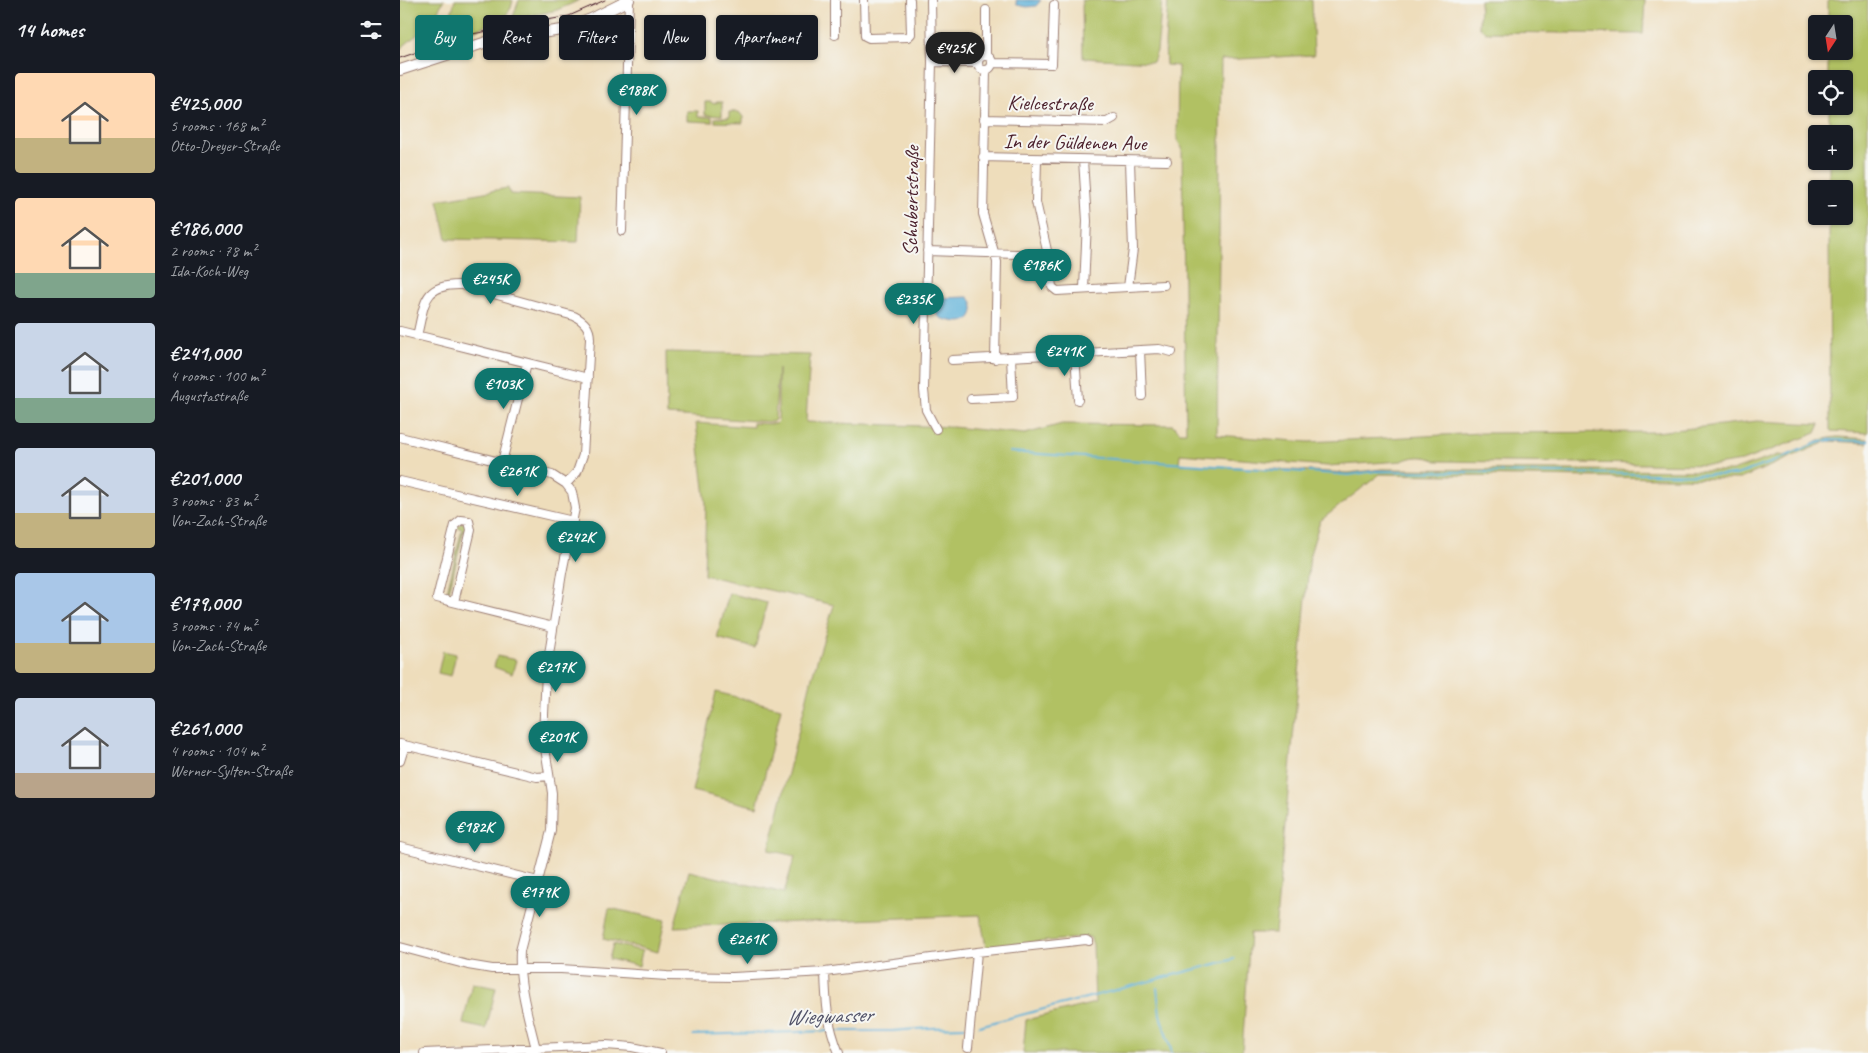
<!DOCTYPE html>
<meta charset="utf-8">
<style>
body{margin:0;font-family:Caveat,sans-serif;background:#20242c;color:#f1f3f6;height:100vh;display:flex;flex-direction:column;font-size:19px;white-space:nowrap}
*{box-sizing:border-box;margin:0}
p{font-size:16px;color:#9ea1a6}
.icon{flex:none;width:28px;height:28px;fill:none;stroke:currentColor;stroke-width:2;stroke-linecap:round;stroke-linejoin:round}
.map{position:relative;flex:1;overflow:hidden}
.details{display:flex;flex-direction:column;background:#171b24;width:400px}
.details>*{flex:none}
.top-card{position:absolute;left:15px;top:15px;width:475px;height:45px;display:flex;gap:10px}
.needle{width:32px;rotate:192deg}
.buttons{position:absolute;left:1408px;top:15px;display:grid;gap:10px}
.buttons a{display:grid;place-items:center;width:45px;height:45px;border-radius:5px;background:#171b24;box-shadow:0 1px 4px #0004;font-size:25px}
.price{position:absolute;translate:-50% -42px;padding:0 11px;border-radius:18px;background:#0f766e;color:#fff;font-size:16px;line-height:32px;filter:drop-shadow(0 1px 2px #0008)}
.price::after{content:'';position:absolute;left:50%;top:30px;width:15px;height:11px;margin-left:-8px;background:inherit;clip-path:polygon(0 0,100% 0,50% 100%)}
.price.current{background:#222;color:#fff}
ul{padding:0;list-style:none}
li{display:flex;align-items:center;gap:15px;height:125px;padding:0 15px}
li span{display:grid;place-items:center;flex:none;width:140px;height:100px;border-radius:5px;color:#555}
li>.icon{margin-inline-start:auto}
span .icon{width:60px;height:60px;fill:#fffc;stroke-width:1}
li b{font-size:21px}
h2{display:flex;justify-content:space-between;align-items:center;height:60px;padding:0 15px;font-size:21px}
.tag{padding:0 18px;border-radius:5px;background:#171b24;box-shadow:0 1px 4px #0004;font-size:18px;line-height:45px}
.tag.current{background:#0f766e;color:#fff}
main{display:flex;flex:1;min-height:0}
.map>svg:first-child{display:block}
.green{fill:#b1c164;stroke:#7e7048}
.water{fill:#5db1d9;stroke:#546882}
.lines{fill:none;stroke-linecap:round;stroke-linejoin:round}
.stream{stroke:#5db1d9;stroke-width:2}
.minor-casing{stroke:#9c7e73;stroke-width:10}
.major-casing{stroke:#9c7e73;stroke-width:12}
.minor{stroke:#fff;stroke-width:8}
.major{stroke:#fff;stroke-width:10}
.tram{stroke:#4a1f2b;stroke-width:1}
.labels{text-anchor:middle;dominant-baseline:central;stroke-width:4;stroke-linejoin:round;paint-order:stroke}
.street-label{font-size:21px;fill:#4a1f2b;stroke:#f6f6f2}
.water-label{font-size:22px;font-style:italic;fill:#515268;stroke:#f6f6f2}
</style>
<main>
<section class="details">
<h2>14 homes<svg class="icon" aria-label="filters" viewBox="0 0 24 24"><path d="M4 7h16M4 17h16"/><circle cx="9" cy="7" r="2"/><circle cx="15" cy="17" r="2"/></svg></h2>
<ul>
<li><span style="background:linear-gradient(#ffd9b3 65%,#c2b280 0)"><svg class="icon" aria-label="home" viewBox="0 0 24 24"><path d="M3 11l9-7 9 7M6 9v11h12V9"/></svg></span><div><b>€425,000</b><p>5 rooms · 168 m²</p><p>Otto-Dreyer-Straße</p></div></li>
<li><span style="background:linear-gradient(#ffd9b3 75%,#7fa58c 0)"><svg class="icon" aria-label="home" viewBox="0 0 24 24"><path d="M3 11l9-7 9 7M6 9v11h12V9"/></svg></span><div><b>€186,000</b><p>2 rooms · 78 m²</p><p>Ida-Koch-Weg</p></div></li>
<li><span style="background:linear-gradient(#c9d6e8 75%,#7fa58c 0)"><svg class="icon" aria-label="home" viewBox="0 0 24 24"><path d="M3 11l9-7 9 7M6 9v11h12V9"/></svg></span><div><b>€241,000</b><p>4 rooms · 100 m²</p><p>Augustastraße</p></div></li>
<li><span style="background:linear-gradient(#c9d6e8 65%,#c2b280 0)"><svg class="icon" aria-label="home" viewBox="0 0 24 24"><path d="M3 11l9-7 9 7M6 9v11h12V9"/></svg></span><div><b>€201,000</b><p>3 rooms · 83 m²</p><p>Von-Zach-Straße</p></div></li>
<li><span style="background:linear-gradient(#a9c7e8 70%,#c2b280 0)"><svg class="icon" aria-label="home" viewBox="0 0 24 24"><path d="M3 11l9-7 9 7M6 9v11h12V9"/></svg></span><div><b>€179,000</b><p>3 rooms · 74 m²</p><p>Von-Zach-Straße</p></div></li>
<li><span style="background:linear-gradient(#c9d6e8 75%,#b9a48a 0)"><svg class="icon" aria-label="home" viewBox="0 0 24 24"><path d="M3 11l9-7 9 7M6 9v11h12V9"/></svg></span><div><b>€261,000</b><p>4 rooms · 104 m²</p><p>Werner-Sylten-Straße</p></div></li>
</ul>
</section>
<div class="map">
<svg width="1468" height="1053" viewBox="0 0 1468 1053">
<rect width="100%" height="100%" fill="#f6f6f2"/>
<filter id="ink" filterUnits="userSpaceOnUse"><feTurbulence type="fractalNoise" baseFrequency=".02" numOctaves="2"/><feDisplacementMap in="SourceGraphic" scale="10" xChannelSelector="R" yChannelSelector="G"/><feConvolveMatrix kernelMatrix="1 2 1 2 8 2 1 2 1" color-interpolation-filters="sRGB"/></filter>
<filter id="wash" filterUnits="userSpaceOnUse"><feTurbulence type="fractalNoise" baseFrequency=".0096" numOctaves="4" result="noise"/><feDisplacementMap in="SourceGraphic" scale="20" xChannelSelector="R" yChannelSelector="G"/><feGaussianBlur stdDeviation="1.12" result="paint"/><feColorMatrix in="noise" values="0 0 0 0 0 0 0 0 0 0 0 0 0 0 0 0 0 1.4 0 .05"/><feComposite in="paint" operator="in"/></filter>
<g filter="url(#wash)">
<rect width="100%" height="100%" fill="#edb"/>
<!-- green -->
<path class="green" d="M0,0H44L31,23L0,49Z
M55,0H113L111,8L104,19L51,39L48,32L43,27L52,11Z
M119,0H180L157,10L112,20Z
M682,0H762L757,51L753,62L683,58Z
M768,0H912L914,55L821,60L817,435L909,442L1081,433L1256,432L1357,421L1420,424L1416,433L1342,461L1316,465L1036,461C1028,455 1011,456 1002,461L927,466L780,454L779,464L948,473L982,469L1332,471L1378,455L1385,456L1424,439L1437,437L1468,439V443L1428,441L1340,479L980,474L920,521L910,554L875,933H850L842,1053H623L626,1020L695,1003L693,944L690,937L586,947L580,915L274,927L289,871L384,893L395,856L369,850L412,677L434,605L304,575L306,504L296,423L353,427V423L375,424L378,421V369L375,420L372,422L267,415L266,352L410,355L406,422L552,427L625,434L662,424L773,425L780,432H786L782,148L777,140L778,66L766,65L765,44Z
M1080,0H1245L1243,34L1086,32L1079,27Z
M1428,0H1468V433L1430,431L1429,216H1444V189H1429V161H1444V134H1429V106H1444V79H1428V51H1444V24H1428Z
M305,102H311L314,104L317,102H322V116L305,115Z
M287,111H298V117H312V122L287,121Z
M329,112H339L343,117V123L315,122V118H329Z
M108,188L110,194L180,197L178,242L47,239L38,200Z
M61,523L67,524L69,530L64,529L49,592L54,594L49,598L43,596L41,591L47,592L62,529L57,527Z
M329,593L367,603L355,648L317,638Z
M43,651L56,654L51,676L38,673Z
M97,656L116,660L112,674L94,667Z
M316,692L381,708L357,807L292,791Z
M209,908L265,920L258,952L203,939Z
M213,944L242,951L239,966L209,959Z
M72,983L96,988L86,1029L63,1024Z"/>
<!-- water -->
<path class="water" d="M616,0H641L636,6L627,7L617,5Z
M568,297C577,305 574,322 560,322C554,322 546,320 540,318C534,312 533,304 539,298Z"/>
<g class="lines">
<!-- stream -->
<path class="stream" d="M610,452L905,472
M909,472L949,475L976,471L1336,475L1370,463L1417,443L1429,440L1468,441
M757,988L760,1015L772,1053
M579,1026L834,959
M435,1031H492L529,1028L565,1027
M293,1035L430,1031"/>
</g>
</g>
<g filter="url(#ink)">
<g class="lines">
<!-- minor casing -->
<g class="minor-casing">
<path id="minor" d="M464,0L465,36L469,38L508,37L511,34L510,0
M531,0L532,62L524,390L526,410L536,429
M435,35V0
M586,55V10
M578 63a7 7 0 1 1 14 0a7 7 0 1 1-14 0Z
M532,62L578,63
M593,63L652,64L654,5
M586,70L583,214L597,262L595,359
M584,119L707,122L714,118
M583,157L767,161
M637,159L636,202L648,255L652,287L657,291L764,285
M683,160L687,221L684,289
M222,231L229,0
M527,251L648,255
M728,287L733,249L730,161
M0,331L188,378
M17,336C25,304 22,284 61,285L174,316C184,321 190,327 190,339L183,455L177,472L166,484
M740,350L742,396
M675,354L678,400
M552,360L759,349L772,352
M571,399L613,397L611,358
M0,437L152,475L166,484L172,492L175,508L162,573L146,673L143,735L152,793L151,831L120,951C118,986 129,1019 137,1053
M102,462L127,363
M0,481L173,521
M54,602L71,530L69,521L61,520L55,525L37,598L153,627
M0,744L137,777L149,776
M0,761L5,745
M0,847L138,881
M0,947L68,965L92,969H161L267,976L333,977L425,972L577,952L686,940L689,941
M425,972C426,1004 427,1023 439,1053
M568,1048L577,952
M24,1053L206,1045L232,1047L261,1053"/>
</g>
<!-- major casing -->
<g class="major-casing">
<path id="major" d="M0,70L93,40L162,30L191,19L229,0"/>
</g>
<!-- minor -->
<use href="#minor" class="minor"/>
<!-- major -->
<use href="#major" class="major"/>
<!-- tram -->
<path class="tram" d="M0,58L67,35L169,16L205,0"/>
</g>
</g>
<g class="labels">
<!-- street labels -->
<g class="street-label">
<text transform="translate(650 103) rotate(1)">Kielcestraße</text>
<text transform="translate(675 142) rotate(1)">In der Güldenen Aue</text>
<text transform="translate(511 201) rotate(-89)">Schubertstraße</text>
</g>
<!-- water labels -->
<g class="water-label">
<text transform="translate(429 1016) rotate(-2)">Wiegwasser</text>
</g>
</g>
</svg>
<div class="buttons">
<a><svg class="needle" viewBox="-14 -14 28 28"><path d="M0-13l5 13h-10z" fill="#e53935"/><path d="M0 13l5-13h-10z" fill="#9ea1a6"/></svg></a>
<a><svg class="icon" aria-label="locate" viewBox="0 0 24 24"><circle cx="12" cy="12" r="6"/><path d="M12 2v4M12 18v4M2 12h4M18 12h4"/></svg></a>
<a>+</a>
<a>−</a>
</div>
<b class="price current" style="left:555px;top:74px">€425K</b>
<b class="price" style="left:237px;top:116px">€188K</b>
<b class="price" style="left:642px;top:291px">€186K</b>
<b class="price" style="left:91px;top:305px">€245K</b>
<b class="price" style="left:514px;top:325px">€235K</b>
<b class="price" style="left:665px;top:377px">€241K</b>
<b class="price" style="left:104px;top:410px">€103K</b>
<b class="price" style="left:118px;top:497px">€261K</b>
<b class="price" style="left:176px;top:563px">€242K</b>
<b class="price" style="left:156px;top:693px">€217K</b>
<b class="price" style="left:158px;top:763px">€201K</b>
<b class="price" style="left:75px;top:853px">€182K</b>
<b class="price" style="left:140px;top:918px">€179K</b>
<b class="price" style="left:348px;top:965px">€261K</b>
<div class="top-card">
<a class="tag current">Buy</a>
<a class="tag">Rent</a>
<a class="tag">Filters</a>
<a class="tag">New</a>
<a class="tag">Apartment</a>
</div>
</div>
</main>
